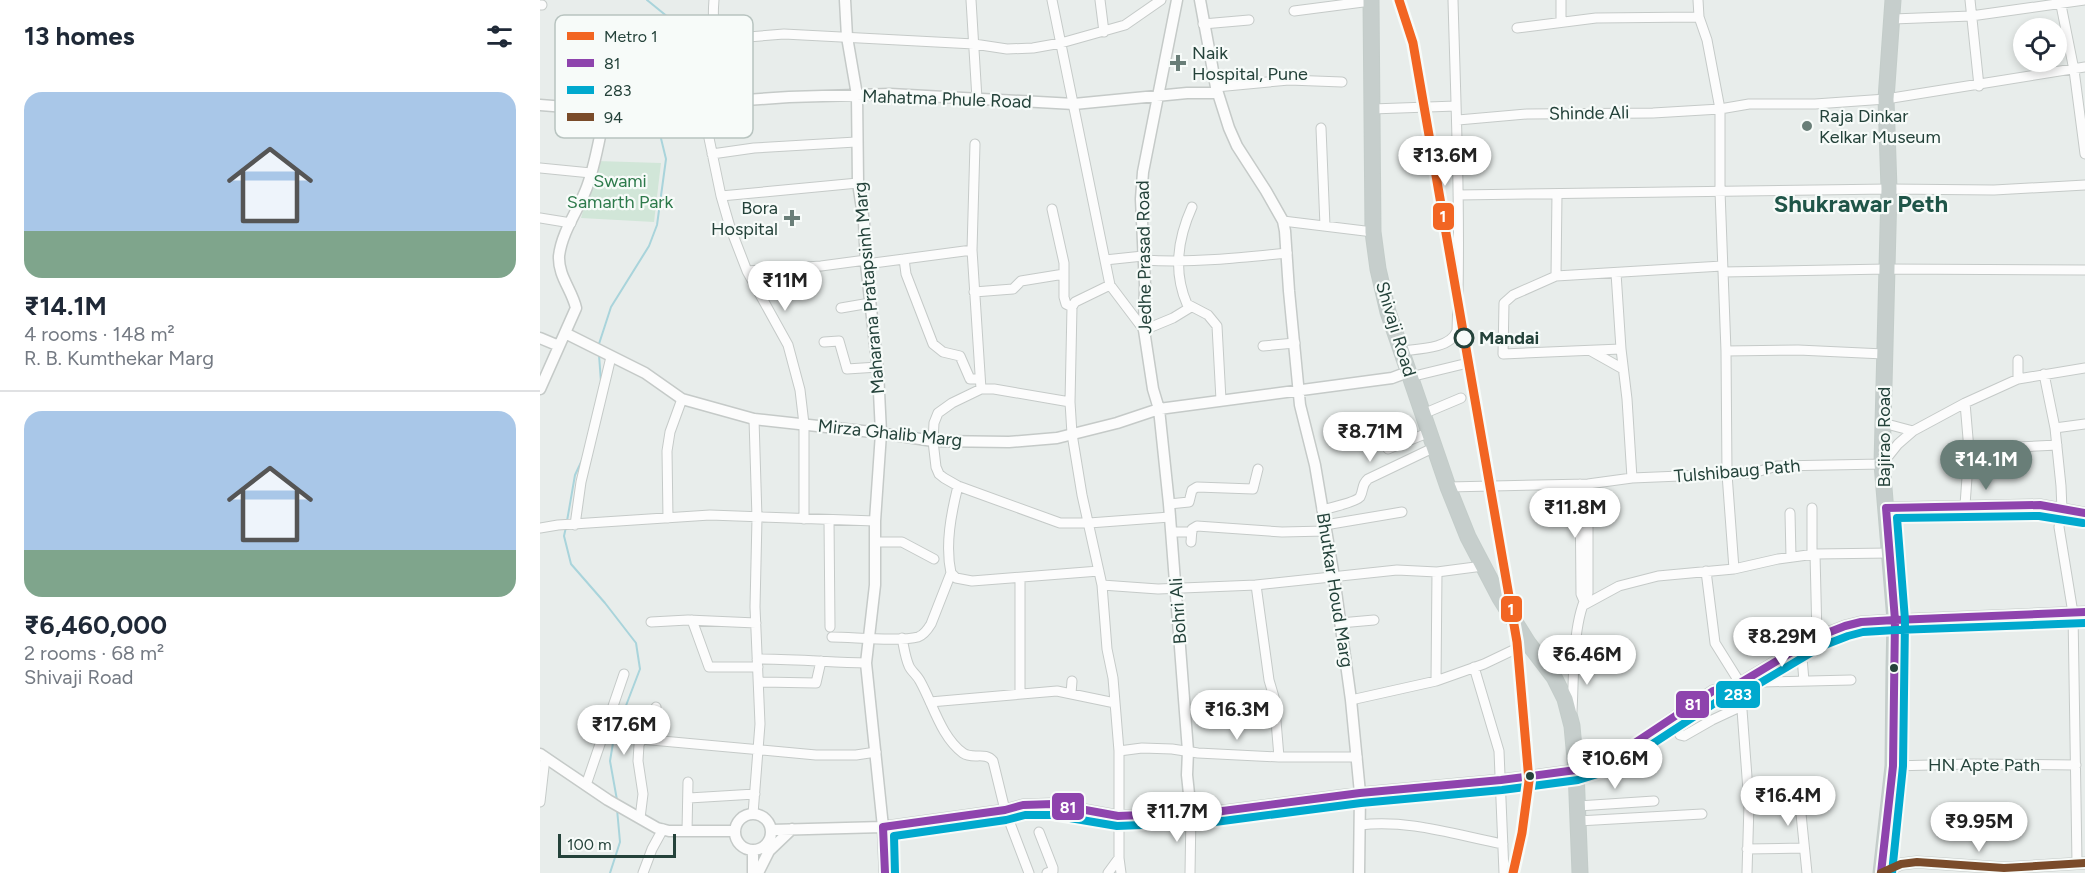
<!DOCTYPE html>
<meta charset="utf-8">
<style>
body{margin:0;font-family:Figtree,sans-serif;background:#f6f6f7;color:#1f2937;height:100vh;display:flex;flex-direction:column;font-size:22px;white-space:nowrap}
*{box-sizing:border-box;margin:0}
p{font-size:20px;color:#747a83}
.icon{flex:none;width:33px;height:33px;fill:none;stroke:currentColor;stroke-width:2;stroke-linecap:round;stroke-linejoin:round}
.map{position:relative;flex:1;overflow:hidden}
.drawer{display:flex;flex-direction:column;background:#fff;width:540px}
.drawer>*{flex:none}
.buttons{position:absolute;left:1473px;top:18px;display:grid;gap:12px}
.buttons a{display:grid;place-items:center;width:54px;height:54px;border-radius:50%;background:#fff;box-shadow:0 3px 9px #0003;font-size:30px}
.scale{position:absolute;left:18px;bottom:15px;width:118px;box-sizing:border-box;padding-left:6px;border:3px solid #24423a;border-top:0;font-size:16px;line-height:21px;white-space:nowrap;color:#24423a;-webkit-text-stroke:4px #f7fbf9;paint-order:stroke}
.price{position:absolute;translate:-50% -51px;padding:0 14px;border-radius:21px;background:#fff;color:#222;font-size:20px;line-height:39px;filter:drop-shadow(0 2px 3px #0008)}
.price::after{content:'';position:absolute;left:50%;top:36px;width:18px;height:14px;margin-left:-9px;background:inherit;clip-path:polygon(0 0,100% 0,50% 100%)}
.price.selected{background:#697e78;color:#fff}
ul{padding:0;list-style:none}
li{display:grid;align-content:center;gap:12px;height:318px;padding:0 24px}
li+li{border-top:2px solid #e0e1e3}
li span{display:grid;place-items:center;height:186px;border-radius:18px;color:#555}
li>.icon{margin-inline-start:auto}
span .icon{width:108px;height:108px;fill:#fffc;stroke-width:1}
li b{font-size:26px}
h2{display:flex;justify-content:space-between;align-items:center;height:72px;padding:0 24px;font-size:26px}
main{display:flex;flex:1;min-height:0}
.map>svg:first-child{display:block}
.green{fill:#d1e6d8}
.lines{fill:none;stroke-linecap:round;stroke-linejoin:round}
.stream{stroke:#a9d4db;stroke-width:2}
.minor-casing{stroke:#c5cac8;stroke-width:11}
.tertiary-casing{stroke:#c5cac8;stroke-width:13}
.trunk-casing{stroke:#c3ccc9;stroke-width:17}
.minor{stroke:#fcfcfc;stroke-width:9}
.tertiary{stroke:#fcfcfc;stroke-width:10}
.trunk{stroke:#c6cecc;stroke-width:15}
.bus-1-casing{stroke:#f7fbf9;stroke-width:12}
.bus-2-casing{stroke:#f7fbf9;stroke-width:12}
.bus-3-casing{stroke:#f7fbf9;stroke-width:12}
.bus-1{stroke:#8e44ad;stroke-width:8}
.bus-2{stroke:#00a9ce;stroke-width:8}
.bus-3{stroke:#7a4b2a;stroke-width:8}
.metro-1-casing{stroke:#f7fbf9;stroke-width:14}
.metro-1{stroke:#f26522;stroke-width:9}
.poi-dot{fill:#697e78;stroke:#f7fbf9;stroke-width:2}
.stop-dot{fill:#f7fbf9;stroke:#24423a;stroke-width:3}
.bus-dot{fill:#24423a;stroke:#f7fbf9;stroke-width:2}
.labels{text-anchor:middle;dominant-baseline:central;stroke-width:4.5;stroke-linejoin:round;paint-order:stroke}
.poi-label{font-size:18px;fill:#24423a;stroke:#f7fbf9;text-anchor:start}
.street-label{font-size:18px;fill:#24423a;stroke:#f7fbf9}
.park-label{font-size:18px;fill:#2d7a4b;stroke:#f7fbf9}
.stop-label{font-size:18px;font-weight:bold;fill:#24423a;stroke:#f7fbf9;text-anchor:start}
.district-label{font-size:24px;font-weight:bold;fill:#1f5548;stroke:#f7fbf9}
.key{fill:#f7fbf9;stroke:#b8c4c0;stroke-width:1.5}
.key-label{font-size:16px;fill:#24423a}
.line-badge{stroke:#f7fbf9;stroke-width:2}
.badge-label{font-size:16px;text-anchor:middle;font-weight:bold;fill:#fff}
</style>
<main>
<section class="drawer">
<h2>13 homes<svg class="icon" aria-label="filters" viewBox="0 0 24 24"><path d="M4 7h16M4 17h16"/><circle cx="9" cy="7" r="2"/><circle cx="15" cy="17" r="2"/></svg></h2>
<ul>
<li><span style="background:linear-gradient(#a9c7e8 75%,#7fa58c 0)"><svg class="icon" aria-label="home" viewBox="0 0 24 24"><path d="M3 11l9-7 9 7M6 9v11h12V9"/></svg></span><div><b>₹14.1M</b><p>4 rooms · 148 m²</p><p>R. B. Kumthekar Marg</p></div></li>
<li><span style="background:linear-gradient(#a9c7e8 75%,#7fa58c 0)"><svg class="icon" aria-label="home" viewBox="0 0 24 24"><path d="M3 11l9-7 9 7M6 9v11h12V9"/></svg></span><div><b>₹6,460,000</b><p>2 rooms · 68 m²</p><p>Shivaji Road</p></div></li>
</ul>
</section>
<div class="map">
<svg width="1545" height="873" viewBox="0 0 1545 873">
<rect width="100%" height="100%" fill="#e8edeb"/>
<!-- green -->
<path class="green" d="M57,161L121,163L114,222L41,218Z"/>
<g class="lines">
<!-- stream -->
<path class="stream" d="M107,0L134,22L144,45L140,75L122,103L120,112
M58,347L71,307L109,246L117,225L126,159L117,122L118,117
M59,355L61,382
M27,521L35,475L43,458
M26,527L24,536L31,564L65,603L96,643L100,669L74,737L70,761L77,800
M70,873L80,842L77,809"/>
<!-- minor casing -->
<g class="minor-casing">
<path id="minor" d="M174,0C173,13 171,30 185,38C192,42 195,41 199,49C207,63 205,84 206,100
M431,0L437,99
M512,0L570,285L604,330L633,318L651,307
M560,0L564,32
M1021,0V22
M1158,0L1159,17L1167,40L1180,109V191L1186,351L1187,474L1194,569
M1430,0L1439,86
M1520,0L1534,70L1545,154
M0,5H2
M754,11L831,1
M1353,19L1431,16L1545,0
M663,24L709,20
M977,28L1056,18L1159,17
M194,41L208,37L244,34L434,44L467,49L493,48L521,43L585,25L621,0
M676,87L749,80L802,82
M832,109L916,106
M164,114L181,196L190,227L207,271L248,345L260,390L264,424V519
M918,120L987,114L1113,113L1180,109L1209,104H1275L1346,99L1545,67
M781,128L785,226
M435,144L432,250L441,389
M172,154L214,148L316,142
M0,168L51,173
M918,195L1349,189L1454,190L1545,185
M181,196L318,183
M652,207C638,238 633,272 647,304L668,315L677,326L681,400
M512,209L524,263V297L526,304L532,307
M0,218L31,223
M743,221L833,232
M364,259L366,274L393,344L403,352L420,356L430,379H440
M565,260L603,256
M604,260C652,263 699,258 747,253
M326,264L432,250
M207,271L281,266L326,260
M1183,272L1347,269L1545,270
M1076,273L1081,349L963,354L964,303L973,295L1016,276L1182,266
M1016,276L1017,194
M570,285L535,302L532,307L530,402L532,434L542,495L562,585L567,649L573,678L579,751V858L581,873
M434,292L473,289L481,281L524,274
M301,308L330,303
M284,342L299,341L307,369L338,367
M723,346L755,343
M1081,349L1087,399L1092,478
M861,351C878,349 910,349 917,331C921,221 916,111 913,0
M1051,351L1083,369
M1186,351L1258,350L1344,354
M1504,374L1515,428L1521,486L1522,510L1519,527L1533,613L1537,863
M870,377L928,363
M1478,379V360
M530,402L454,389H441L412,403L398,413L394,423L393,441L396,467L399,474L404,478L418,486L520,523H549L630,517
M883,414L921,398
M1343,423L1373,431
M1515,428L1545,424
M1478,447L1517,445
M848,449L890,432
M1040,484L1041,594L1044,601
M418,486C411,514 405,545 411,573L416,578L432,581L559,571
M908,487L1048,484L1092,478L1213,473L1237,466L1342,464L1358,444L1373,431L1425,403L1478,379L1545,368
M629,504L649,502L652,490L657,487L713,489L718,469
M1425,505L1429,450L1425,403
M1272,508V554
M782,510C790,508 816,502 820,497C824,490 821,485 828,479L895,447
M1250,513L1251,557
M128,518L127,451L130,432L142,399
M289,520L290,627
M35,525L41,482L71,357
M785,525L862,512
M0,528L18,525L170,515L335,521
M632,532H652
M335,542H362L394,559
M651,542L652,529L657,526L742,532L786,531
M1275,554L1277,637
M1166,571L1175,643L1200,683L1209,804L1207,873
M480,578V694
M562,585L618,589L716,585L857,570L897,572L943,566
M716,585L729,680L734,697L739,757
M1044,605L1079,586L1118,576L1194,569L1238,559L1275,554L1350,553
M152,620L169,667H218
M111,622L148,620L216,623
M800,623L834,620
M292,637C313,637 360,642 378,637C384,635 388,629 391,624L411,573
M362,638C364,647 365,657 369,666C371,671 377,675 380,681C393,704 401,737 423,753C433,760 445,751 453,761L465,810L489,873
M1261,646L1264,681
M998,654L1035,646
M217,659C254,659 289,662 326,663
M934,667L959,751L964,873
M896,681L897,572
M219,682L276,683L281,661
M1222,682L1311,680
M531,694L532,681
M811,700L896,681L944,664L988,643
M390,702L517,691L575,703
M1032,711C1034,678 1032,622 1048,593V484
M1132,719L1140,735L1144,736L1172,720L1202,706
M100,739L276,755H316L336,752
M579,751L602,748L632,749L658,753L739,757H817
M1353,766L1428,764L1536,765
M46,785L84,674
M149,798L215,794
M0,802L5,758
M1260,804L1267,873
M1038,806L1114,801
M213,814L220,724L215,607L217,518L214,419
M100,818L103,794L98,761L99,745L116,707
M1038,821L1162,814
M820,825C868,819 916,835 963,844
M147,831L148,782
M499,832L513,868V871L507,873
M1207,849L1264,848
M103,873L112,849L123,829
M568,873L579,858
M650,873L651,813"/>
</g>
<!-- tertiary casing -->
<g class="tertiary-casing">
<path id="tertiary" d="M305,0L307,37L317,95L318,183L324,222L326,264L338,371L341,433L335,521V585L326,663L343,827L345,873
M637,0L603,172L601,199L605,285L604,330L613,389L619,409L629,504L648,751L647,775L651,813
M660,0L676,87L689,128L697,146L726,191L743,221L745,231L749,291L760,405L775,465L794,577L811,700L820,793L819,873
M0,105L115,114H164L206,100L249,97L350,94L534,104L647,93H677
M25,333L105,373L142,399L214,419L341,433L393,441L469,442L517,438L577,423L619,409L852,378L868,372
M0,338L19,346
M0,389L36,308C32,290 18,276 19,256C22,231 39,209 47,187C56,162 60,136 65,110
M1346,508L1500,505L1545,513
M0,754L68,800L117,828L129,831H194
M195 832a18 18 0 1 1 36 0a18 18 0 1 1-36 0Z
M231,830L343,827L465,810L483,805L513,804L578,816L675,812L820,793L961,780L1036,770L1069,760L1089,748L1173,691L1200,683L1277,637L1305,626L1321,622L1355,620L1545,612
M213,850V873
M218,873L229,851L252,829
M1341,873L1361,864L1377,862L1464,868L1545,863"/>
</g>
<!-- trunk casing -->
<g class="trunk-casing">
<path id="trunk" d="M831,0L833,232L838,269L848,312L908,487L928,537L960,598L988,643L1014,677L1025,699L1032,726L1036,770L1040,873
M1341,873L1353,766L1354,668L1355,620L1342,464L1349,189L1346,99L1353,0"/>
</g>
<!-- minor -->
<use href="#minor" class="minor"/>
<!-- tertiary -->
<use href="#tertiary" class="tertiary"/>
<!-- trunk -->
<use href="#trunk" class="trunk"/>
<!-- bus-1 casing -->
<g class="bus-1-casing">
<path id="bus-1" d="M345,873L343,827L465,810L483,805L513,804L578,816L675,812L820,793L961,780L1036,770L1069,760L1173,691L1200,683L1277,637L1305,626L1321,622L1355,620L1545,612
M1341,873L1353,766L1355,620L1346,508L1500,505L1545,513"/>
</g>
<!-- bus-2 casing -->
<g class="bus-2-casing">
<path id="bus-2" d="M355,873L354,836L466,820L485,815H512L577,826L675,822L821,803L962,790L1038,780L1074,769L1178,701L1205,692L1282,646L1308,636L1323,632L1356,630L1545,623
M1352,873L1363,766L1365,620L1357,518L1499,516L1543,523"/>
</g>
<!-- bus-3 casing -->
<g class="bus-3-casing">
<path id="bus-3" d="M1341,873L1361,864L1377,862L1464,868L1545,863"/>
</g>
<!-- bus-1 -->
<use href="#bus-1" class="bus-1"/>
<!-- bus-2 -->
<use href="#bus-2" class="bus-2"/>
<!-- bus-3 -->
<use href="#bus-3" class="bus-3"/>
<!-- metro-1 casing -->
<g class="metro-1-casing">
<path id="metro-1" d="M859,0L873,43L977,642L989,781L982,833L973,873"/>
</g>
<!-- metro-1 -->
<use href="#metro-1" class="metro-1"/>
</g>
<!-- markers -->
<g class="poi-dot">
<path d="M635 54h6v6h6v6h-6v6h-6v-6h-6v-6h6z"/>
<circle cx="1267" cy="126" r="6"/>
<path d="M249 209h6v6h6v6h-6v6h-6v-6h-6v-6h6z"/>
</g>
<circle class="stop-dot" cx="924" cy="338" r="9"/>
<g class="bus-dot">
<circle cx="1354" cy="668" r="5"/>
<circle cx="990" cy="776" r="5"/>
</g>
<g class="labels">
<!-- poi labels -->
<g class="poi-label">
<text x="652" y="53">Naik<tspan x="652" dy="21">Hospital, Pune</tspan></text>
<text x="1279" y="116">Raja Dinkar<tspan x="1279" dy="21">Kelkar Museum</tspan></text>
<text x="238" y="208" text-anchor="end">Bora<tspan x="238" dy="21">Hospital</tspan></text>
</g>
<!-- street labels -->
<g class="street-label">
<text transform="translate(407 99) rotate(2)">Mahatma Phule Road</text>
<text transform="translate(1049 113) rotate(-1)">Shinde Ali</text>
<text transform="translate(604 257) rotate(-91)">Jedhe Prasad Road</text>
<text transform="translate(329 288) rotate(-95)">Maharana Pratapsinh Marg</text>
<text transform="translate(856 329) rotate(73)">Shivaji Road</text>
<text transform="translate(350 433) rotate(6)">Mirza Ghalib Marg</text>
<text transform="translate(1344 437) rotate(-90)">Bajirao Road</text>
<text transform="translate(1197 471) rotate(-5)">Tulshibaug Path</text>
<text transform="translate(795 590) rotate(81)">Bhutkar Houd Marg</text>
<text transform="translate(638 611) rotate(-94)">Bohri Ali</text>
<text x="1444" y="765">HN Apte Path</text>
</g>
<!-- park labels -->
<g class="park-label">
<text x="80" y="181">Swami<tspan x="80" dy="21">Samarth Park</tspan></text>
</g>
<!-- stop labels -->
<g class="stop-label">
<text x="939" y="338">Mandai</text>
</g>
<!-- district labels -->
<g class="district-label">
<text x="1321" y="203">Shukrawar Peth</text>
</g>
</g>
<!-- legend -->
<rect x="15" y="15" width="198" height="123" rx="9" class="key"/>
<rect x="27" y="32" width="27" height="8" fill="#f26522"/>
<rect x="27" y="59" width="27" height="8" fill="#8e44ad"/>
<rect x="27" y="86" width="27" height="8" fill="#00a9ce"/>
<rect x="27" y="113" width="27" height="8" fill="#7a4b2a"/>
<g class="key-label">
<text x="64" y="42">Metro 1</text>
<text x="64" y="69">81</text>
<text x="64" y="96">283</text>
<text x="64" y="123">94</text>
</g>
<g class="line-badge">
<rect x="892" y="202" width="23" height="29" rx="6" fill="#f26522"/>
<rect x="960" y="595" width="23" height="28" rx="6" fill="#f26522"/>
<rect x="1175" y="680" width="46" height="29" rx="6" fill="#00a9ce"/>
<rect x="1135" y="690" width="35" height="29" rx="6" fill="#8e44ad"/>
<rect x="511" y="792" width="34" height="29" rx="6" fill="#8e44ad"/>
</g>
<g class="badge-label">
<text x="903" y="222">1</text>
<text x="971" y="615">1</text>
<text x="1198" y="700">283</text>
<text x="1153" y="710">81</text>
<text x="528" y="813">81</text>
</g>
</svg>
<div class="buttons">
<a><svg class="icon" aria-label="locate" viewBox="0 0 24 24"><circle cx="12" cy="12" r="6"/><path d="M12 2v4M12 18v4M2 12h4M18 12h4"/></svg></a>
</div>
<div class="scale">100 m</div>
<b class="price" style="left:905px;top:187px">₹13.6M</b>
<b class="price" style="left:245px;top:312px">₹11M</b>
<b class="price" style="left:830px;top:463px">₹8.71M</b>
<b class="price selected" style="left:1446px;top:491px">₹14.1M</b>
<b class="price" style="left:1035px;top:539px">₹11.8M</b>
<b class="price" style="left:1242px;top:668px">₹8.29M</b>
<b class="price" style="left:1047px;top:686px">₹6.46M</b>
<b class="price" style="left:697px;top:741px">₹16.3M</b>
<b class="price" style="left:84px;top:756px">₹17.6M</b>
<b class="price" style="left:1075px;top:790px">₹10.6M</b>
<b class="price" style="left:1248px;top:827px">₹16.4M</b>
<b class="price" style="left:637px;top:843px">₹11.7M</b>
<b class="price" style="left:1439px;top:853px">₹9.95M</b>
</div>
</main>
